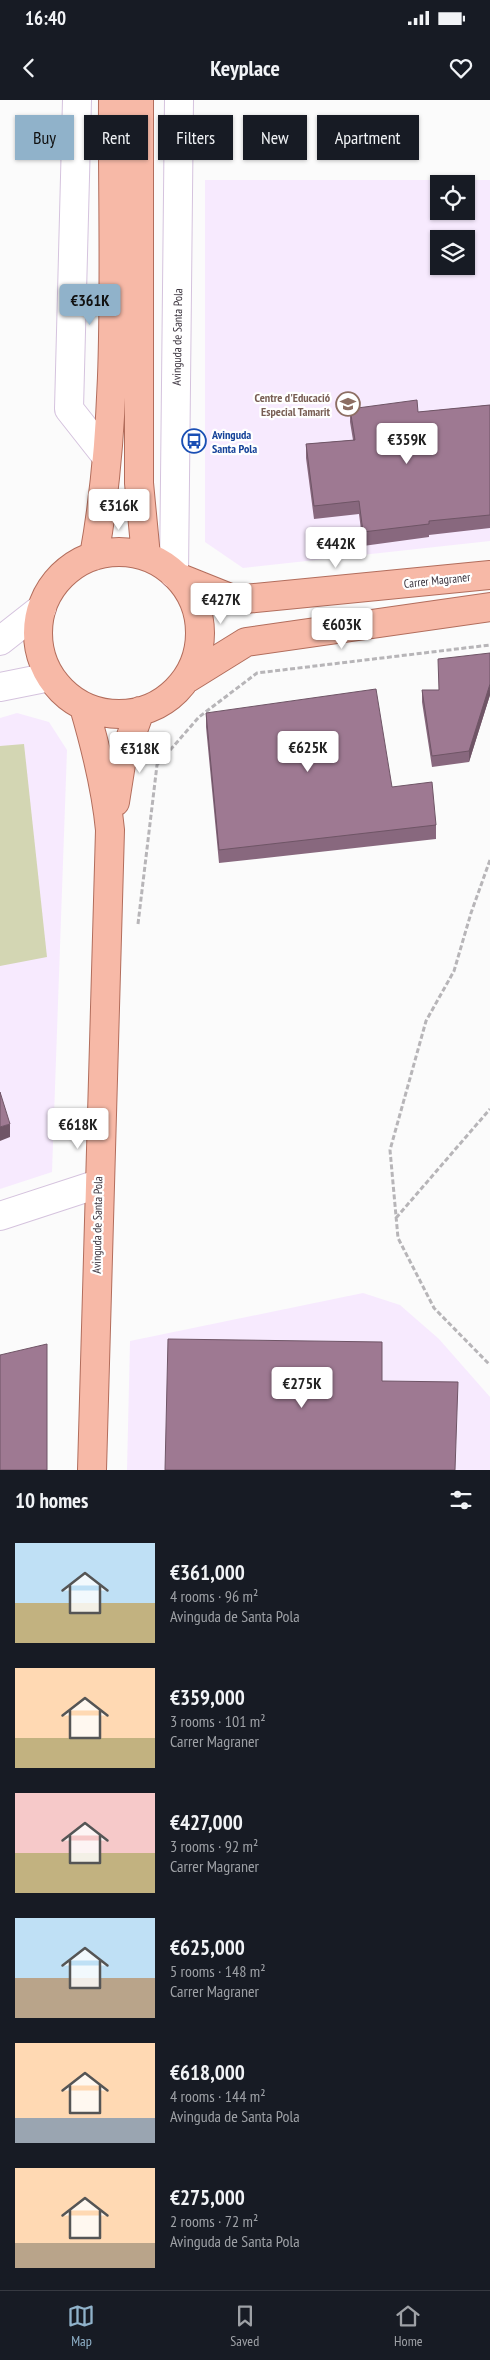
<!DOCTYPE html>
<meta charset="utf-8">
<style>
body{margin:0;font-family:"PT Sans Narrow",sans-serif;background:#20242c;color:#f1f3f6;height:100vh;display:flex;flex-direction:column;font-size:19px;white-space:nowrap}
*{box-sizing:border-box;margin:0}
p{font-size:16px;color:#9ea1a6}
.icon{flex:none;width:28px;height:28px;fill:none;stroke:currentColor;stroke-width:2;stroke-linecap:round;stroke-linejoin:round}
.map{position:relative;height:1370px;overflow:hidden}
.details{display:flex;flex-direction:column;background:#171b24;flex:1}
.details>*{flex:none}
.top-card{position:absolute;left:15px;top:15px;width:460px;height:45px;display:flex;gap:10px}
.tools{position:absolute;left:430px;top:75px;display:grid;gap:10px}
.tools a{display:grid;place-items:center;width:45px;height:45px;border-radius:0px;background:#171b24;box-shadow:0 1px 4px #0004;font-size:25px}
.price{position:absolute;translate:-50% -42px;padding:0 11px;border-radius:5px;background:#fff;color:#222;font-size:16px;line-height:32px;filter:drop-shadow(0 1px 2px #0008)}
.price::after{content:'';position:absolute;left:50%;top:30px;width:15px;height:11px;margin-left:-8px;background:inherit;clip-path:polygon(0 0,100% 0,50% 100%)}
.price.active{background:#90b2ca;color:#111}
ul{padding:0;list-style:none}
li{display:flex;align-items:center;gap:15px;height:125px;padding:0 15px}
li span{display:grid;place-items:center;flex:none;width:140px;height:100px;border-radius:0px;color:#555}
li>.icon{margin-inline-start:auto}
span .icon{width:60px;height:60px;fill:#fffc;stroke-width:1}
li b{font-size:21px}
h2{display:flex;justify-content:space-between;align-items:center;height:60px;padding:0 15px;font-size:21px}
.tag{padding:0 18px;border-radius:0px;background:#171b24;box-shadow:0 1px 4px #0004;font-size:18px;line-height:45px}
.tag.active{background:#90b2ca;color:#111}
.status{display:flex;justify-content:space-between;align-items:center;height:35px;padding:0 25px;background:#171b24;direction:ltr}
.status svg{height:14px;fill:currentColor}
header{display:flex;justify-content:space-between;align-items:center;height:65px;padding:0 15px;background:#171b24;font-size:22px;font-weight:600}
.dock{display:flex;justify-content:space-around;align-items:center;height:70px;border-top:1px solid #363941;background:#171b24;font-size:14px;color:#9ea1a6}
.dock a{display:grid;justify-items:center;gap:2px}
.dock .active{color:#90b2ca}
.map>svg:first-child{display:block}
.built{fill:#f7eafe;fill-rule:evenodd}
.green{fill:#d3d6b3}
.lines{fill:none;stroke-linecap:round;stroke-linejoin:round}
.minor-casing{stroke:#d5c3de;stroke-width:30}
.major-casing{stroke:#b26d5c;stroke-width:30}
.path{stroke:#b7b5b8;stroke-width:3;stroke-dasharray:5 2.5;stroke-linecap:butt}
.minor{stroke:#fff;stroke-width:28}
.major{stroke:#f7b9a7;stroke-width:28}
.wall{fill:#88687e}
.shaded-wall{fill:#6f5566}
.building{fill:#9e7992;stroke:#6f5566}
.labels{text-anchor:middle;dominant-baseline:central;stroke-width:4.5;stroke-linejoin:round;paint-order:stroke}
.street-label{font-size:12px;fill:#3b343e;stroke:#fff}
.education-label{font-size:12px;font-weight:bold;fill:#785e54;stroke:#fff;text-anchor:end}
.transit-label{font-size:12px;font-weight:bold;fill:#164399;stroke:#fff;text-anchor:start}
</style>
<div class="status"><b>16:40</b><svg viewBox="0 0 49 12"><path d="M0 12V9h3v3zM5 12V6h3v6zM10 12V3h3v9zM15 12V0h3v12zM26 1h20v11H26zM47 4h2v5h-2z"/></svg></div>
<header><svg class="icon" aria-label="back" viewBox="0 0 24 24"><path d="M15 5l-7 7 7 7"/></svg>Keyplace<svg class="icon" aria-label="heart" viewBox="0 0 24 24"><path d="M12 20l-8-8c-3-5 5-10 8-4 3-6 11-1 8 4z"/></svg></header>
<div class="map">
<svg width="490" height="1370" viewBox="0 0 490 1370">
<rect width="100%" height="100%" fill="#fbfbfb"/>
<!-- built -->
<path class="built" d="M205,80H490V441L243,468L205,442ZM439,84H466V111H439ZM439,139H466V166H439Z
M17,613L49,622L67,650L52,1072L0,1089V618Z
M363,1193L400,1205L439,1239L490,1297V1370H127L130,1241Z"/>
<!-- green -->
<path class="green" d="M24,644L47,857L0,866V646Z"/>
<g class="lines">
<!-- minor casing -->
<g class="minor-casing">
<path id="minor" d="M77,0L69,309L106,356
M174,474L179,0
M0,541L42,508
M0,587L50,577
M0,1116L98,1084"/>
</g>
<!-- major casing -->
<g class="major-casing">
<path id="major" d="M139,0V383L146,456
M38 533a81 81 0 1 1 162 0a81 81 0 1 1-162 0Z
M94,456C121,307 112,151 113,0
M180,478L235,500L490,475
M188,578L246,542L490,507
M84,607C96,648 106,688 110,730L92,1370
M115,702L121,664L140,611"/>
</g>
<!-- path -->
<path class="path" d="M490,760L471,813L454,871L426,921L390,1050L398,1138L434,1208L490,1265
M138,824L157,665L199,617L257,573L490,545
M396,1118L490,1009"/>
<!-- minor -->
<use href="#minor" class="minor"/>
<!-- major -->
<use href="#major" class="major"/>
</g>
<!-- wall -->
<path class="wall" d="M490,305V428L429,435V437L363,446L359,414L314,419L306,358V344L353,340L350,322V309L418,312Z
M490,553V595L469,662L432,667L422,602V590H439Z
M206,613L392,687L436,725V739L219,763L206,627Z"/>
<!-- shaded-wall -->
<path class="shaded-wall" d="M490,584V595L469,662V651Z
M10,1024V1037L0,1041V1027Z"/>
<!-- building -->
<path class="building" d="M417,300L418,312L490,305V415L429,421V424L363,432L359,401L314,406L306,344L355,340L350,309Z
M490,553V584L469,651L432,656L422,590H439L438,559Z
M376,589L392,687L432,682L436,725L219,750L206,613Z
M0,992L10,1024L0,1027Z
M168,1239L382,1242V1281L458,1282L455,1370H165Z
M47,1244V1370H0V1255Z"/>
<!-- icons -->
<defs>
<g id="school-ring" transform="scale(1.25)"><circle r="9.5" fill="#fff" stroke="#8d6e63" stroke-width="1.5"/><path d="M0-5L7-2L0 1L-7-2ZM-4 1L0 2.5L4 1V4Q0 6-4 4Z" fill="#8d6e63"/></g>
<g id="bus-ring" transform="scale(1.25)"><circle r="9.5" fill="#fff" stroke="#1a4fb4" stroke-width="1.5"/><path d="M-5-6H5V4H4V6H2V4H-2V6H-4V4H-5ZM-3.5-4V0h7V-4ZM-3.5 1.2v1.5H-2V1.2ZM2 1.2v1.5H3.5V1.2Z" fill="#1a4fb4"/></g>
</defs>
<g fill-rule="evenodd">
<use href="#school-ring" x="348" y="304"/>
<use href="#bus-ring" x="194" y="341"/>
</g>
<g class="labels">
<!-- street labels -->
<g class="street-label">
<text transform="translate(177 237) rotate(-89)">Avinguda de Santa Pola</text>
<text transform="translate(437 480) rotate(-6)">Carrer Magraner</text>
<text transform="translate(97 1125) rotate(-89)">Avinguda de Santa Pola</text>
</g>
<!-- education labels -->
<g class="education-label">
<text x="330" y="297">Centre d'Educació<tspan x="330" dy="14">Especial Tamarit</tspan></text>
</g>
<!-- transit labels -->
<g class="transit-label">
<text x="212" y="334">Avinguda<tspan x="212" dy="14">Santa Pola</tspan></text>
</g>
</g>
</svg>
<div class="tools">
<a><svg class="icon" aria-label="locate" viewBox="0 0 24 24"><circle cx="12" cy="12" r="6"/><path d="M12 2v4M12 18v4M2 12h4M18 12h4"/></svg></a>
<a><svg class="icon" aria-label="layers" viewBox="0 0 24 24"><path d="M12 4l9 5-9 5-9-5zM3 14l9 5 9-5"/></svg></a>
</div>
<b class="price active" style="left:90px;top:226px">€361K</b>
<b class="price" style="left:407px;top:365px">€359K</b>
<b class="price" style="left:119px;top:431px">€316K</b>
<b class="price" style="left:336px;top:469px">€442K</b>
<b class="price" style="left:221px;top:525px">€427K</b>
<b class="price" style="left:342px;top:550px">€603K</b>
<b class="price" style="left:308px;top:673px">€625K</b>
<b class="price" style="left:140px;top:674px">€318K</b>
<b class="price" style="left:78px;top:1050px">€618K</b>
<b class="price" style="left:302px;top:1309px">€275K</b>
<div class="top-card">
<a class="tag active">Buy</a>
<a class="tag">Rent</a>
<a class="tag">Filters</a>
<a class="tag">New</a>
<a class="tag">Apartment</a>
</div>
</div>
<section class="details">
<h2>10 homes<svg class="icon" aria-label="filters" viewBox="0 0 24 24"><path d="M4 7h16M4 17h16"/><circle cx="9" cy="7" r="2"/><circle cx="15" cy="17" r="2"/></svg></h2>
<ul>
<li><span style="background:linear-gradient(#bfe0f5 60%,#c2b280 0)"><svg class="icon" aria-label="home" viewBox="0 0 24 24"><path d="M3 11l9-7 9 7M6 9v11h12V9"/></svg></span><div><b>€361,000</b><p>4 rooms · 96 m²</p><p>Avinguda de Santa Pola</p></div></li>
<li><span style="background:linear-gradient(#ffd9b3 70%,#c2b280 0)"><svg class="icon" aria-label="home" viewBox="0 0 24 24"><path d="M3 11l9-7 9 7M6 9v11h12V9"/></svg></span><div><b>€359,000</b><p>3 rooms · 101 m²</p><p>Carrer Magraner</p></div></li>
<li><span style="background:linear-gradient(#f6c9c9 60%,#c2b280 0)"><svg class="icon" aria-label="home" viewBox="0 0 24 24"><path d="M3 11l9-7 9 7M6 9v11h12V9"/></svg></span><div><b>€427,000</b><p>3 rooms · 92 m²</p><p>Carrer Magraner</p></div></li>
<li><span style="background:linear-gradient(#bfe0f5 60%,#b9a48a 0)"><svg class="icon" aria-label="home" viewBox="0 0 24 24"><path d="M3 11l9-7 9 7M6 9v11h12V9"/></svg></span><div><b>€625,000</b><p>5 rooms · 148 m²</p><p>Carrer Magraner</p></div></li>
<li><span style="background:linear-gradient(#ffd9b3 75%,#9aa5b1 0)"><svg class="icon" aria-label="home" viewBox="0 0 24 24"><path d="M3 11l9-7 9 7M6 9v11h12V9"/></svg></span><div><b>€618,000</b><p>4 rooms · 144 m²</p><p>Avinguda de Santa Pola</p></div></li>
<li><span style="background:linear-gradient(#ffd9b3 75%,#b9a48a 0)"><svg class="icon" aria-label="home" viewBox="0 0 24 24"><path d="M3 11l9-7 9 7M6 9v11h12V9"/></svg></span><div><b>€275,000</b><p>2 rooms · 72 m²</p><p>Avinguda de Santa Pola</p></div></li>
</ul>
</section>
<nav class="dock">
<a class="active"><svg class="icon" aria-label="map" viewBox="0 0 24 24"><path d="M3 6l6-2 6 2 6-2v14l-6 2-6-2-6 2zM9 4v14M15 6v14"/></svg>Map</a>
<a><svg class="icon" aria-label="saved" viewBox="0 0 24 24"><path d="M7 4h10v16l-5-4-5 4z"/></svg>Saved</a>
<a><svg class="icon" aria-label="home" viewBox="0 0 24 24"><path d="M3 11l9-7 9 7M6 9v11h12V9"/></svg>Home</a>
</nav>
